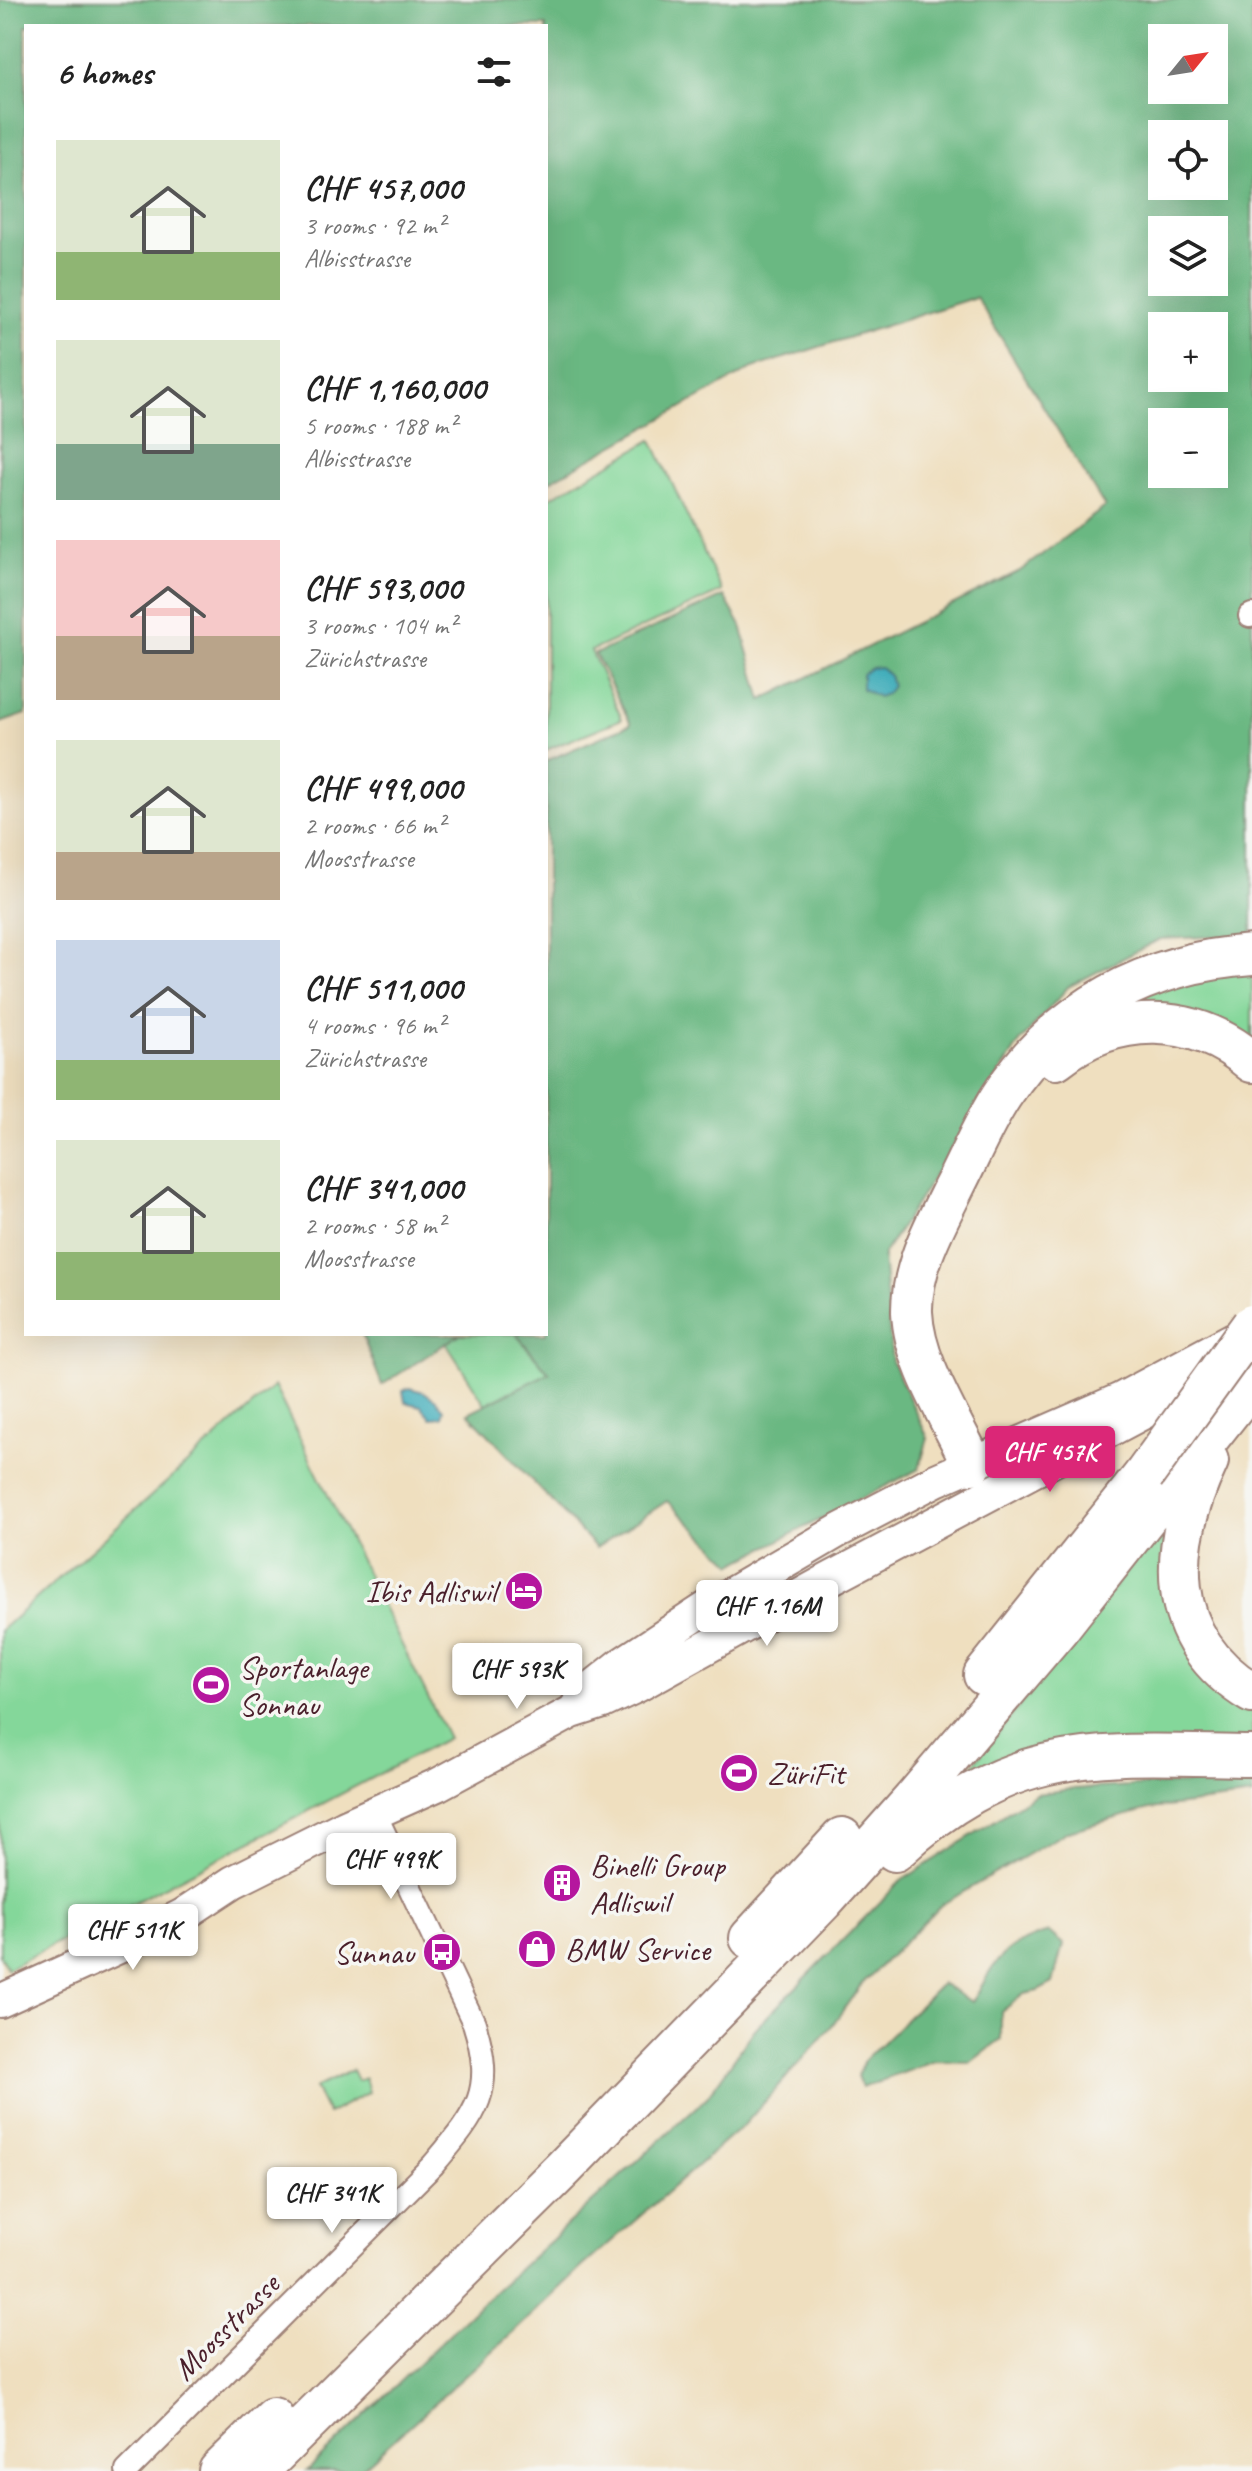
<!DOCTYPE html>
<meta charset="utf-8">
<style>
body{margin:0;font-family:Caveat,sans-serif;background:#f2f2f2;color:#222;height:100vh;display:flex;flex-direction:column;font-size:30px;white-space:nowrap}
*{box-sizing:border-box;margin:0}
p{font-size:26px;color:#767676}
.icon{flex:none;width:44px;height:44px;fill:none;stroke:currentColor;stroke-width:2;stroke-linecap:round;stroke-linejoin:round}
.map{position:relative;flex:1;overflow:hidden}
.panel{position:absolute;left:24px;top:24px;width:524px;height:1312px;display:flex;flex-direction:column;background:#fff;border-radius:0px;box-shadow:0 8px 32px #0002}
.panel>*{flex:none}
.needle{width:52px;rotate:60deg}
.fabs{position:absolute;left:1148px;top:24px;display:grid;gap:16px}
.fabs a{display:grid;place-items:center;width:80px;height:80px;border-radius:0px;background:#fff;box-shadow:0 8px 32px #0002;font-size:40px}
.price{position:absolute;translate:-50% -68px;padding:0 18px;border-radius:8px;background:#fff;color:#222;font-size:26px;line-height:52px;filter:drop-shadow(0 2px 4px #0008)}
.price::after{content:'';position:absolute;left:50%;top:48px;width:24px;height:18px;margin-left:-12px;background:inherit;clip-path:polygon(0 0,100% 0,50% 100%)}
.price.current{background:#db2777;color:#fff}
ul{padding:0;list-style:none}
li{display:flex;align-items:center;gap:24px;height:200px;padding:0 32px}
li span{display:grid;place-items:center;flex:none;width:224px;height:160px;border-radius:0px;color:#555}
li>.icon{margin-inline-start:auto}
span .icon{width:96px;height:96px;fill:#fffc;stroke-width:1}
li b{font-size:34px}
h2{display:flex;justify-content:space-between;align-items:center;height:96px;padding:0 32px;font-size:34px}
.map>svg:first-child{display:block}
.green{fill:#84d79a;stroke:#677b62;stroke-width:2}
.forest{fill:#6bb882;stroke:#5a6c56;stroke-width:2;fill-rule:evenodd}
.water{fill:#3cacb9;stroke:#436672;stroke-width:2}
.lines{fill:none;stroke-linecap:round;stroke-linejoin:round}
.street-casing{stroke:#9c7f75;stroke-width:26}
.secondary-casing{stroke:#9c7f75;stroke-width:36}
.highway-casing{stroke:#9c7f75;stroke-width:44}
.street{stroke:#fff;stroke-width:22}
.secondary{stroke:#fff;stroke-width:32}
.highway{stroke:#fff;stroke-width:40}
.highway-bridge-casing{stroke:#9c7f75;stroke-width:44;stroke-linecap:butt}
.highway-bridge{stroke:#fff;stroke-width:40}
.labels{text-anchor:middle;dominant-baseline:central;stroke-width:7;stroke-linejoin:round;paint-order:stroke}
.poi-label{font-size:32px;fill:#4a1f2b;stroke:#f6f6f2;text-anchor:start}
.street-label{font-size:32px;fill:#4a1f2b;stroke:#f6f6f2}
</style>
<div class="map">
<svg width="1252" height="2471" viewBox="0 0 1252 2471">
<rect width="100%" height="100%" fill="#f6f6f2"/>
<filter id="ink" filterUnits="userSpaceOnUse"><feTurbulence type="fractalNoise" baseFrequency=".0125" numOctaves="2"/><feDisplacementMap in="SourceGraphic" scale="16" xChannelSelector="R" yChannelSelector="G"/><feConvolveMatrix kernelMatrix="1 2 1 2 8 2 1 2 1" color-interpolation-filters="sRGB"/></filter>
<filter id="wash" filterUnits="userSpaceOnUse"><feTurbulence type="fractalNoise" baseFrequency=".006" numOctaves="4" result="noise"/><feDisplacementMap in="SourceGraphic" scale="32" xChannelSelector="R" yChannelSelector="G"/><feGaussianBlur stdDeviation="1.8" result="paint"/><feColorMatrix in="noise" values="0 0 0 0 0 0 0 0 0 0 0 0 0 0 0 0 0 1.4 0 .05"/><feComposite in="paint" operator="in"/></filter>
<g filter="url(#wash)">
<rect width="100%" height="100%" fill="#efdfbf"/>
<!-- green -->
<path class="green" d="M652,440L722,591L591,651L622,719L546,750V500Z
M1252,966V1046L1092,1023L1128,994Z
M460,1334H516L549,1373L485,1404L446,1343Z
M274,1386L448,1738L7,1969L0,1955V1631Z
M1175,1510L1169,1575L1252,1704V1747L955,1787Z
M352,2070L357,2081L365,2078L369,2092L328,2114L315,2088Z"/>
<!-- forest -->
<path class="forest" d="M0,0H1252V935L1160,939L1068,987L1020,1042L883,1255L892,1361L928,1438L919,1469L733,1564L667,1501L596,1548L468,1413L549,1373L516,1334H546V761L631,724L595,654L724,596L741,626L762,700L1020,571L1105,507L976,297L753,368L546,483V26H26V714L0,723ZM1162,38H1214V90H1162ZM1162,134H1214V186H1162ZM1162,230H1214V282H1162ZM1162,326H1214V378H1162ZM1162,422H1214V474H1162Z
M362,1334H460L382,1385Z
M1252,1780V1796L1150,1809L1068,1831L941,1905L861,1985L830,2028L746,2123L581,2268L515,2331L359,2471H307L471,2313L707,2097L755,2029L901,1881L1036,1794L1072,1789Z
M1049,1932L1063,1944L1053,1983L1038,1991L1024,1994L1001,2012V2039L971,2062L935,2061L862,2088L857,2076L864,2061L941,1984L972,2002C997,1961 999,1947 1049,1932Z"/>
<!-- water -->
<path class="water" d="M880,667L889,675L892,686L886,694L878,697L862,689V674L871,668Z
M409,1388L424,1392L436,1400L444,1409L442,1417L431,1418L421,1406L405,1402L403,1391Z"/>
</g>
<g filter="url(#ink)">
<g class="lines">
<!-- street casing -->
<g class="street-casing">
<path id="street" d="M1250,616L1252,615
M127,2471L433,2165C477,2113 496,2092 474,2023L375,1814"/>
</g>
<!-- secondary casing -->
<g class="secondary-casing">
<path id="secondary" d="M575,1709L589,1690L623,1663L705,1609L840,1530L936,1480L1119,1400L1246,1332
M0,2001L134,1940L183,1915L233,1882L345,1826L439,1784L572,1712L603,1702L637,1686L828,1580L1214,1375"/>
</g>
<!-- highway casing -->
<g class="highway-casing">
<path id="highway" d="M1056,1059C1116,1011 1194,1012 1252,1062
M1208,1461C1168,1545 1161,1638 1252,1693
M972,1464C951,1418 914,1363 912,1312C911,1268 935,1225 954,1187C970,1156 983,1124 1002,1095C1059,1008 1149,962 1252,955
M984,1675L1144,1475
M895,1851C1014,1740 1102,1754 1252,1756
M750,1938L842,1838
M219,2471L273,2418
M258,2471L564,2168L823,1901L913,1800L1059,1628L1252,1383"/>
</g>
<!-- street -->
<use href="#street" class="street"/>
<!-- secondary -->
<use href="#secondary" class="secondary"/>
<!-- highway -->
<use href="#highway" class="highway"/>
<!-- highway-bridge casing -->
<g class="highway-bridge-casing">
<path id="highway-bridge" d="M1144,1475L1252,1325"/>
</g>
<!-- highway-bridge -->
<use href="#highway-bridge" class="highway-bridge"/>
</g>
</g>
<!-- icons -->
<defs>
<g id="hotel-disc" transform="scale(2)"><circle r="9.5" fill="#b5179e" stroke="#f6f6f2"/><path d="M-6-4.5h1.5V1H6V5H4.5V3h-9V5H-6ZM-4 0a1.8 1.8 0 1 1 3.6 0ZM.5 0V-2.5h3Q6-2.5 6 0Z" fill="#fff"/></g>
<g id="stadium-disc" transform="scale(2)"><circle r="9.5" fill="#b5179e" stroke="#f6f6f2"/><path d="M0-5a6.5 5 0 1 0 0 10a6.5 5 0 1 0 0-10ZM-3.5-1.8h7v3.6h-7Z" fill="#fff"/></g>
<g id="building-disc" transform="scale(2)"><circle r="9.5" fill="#b5179e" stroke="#f6f6f2"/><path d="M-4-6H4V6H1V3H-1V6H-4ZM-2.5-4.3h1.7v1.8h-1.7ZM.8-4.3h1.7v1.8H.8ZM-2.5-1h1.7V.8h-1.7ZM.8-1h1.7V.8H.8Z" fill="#fff"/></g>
<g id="shop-disc" transform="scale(2)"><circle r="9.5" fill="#b5179e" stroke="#f6f6f2"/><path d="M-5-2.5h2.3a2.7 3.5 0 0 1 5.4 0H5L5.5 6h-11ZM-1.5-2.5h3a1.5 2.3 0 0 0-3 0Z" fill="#fff"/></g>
<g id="bus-disc" transform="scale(2)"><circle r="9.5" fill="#b5179e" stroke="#f6f6f2"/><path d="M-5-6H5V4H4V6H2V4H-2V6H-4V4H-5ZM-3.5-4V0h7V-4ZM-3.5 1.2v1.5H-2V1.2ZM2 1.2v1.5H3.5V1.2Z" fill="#fff"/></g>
</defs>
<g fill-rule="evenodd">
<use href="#hotel-disc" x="524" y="1591"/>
<use href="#stadium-disc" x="211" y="1685"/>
<use href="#stadium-disc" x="739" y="1773"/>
<use href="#building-disc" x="562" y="1883"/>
<use href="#shop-disc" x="537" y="1949"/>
<use href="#bus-disc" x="442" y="1952"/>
</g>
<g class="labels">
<!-- poi labels -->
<g class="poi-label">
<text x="496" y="1591" text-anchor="end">Ibis Adliswil</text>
<text x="239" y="1667">Sportanlage<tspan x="239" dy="37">Sonnau</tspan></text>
<text x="767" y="1773">ZüriFit</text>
<text x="590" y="1865">Binelli Group<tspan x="590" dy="37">Adliswil</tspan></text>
<text x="565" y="1949">BMW Service</text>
<text x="414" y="1952" text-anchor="end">Sunnau</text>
</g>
<!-- street labels -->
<g class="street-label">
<text transform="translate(226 2327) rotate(-45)">Moosstrasse</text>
</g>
</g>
</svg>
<div class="fabs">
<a><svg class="needle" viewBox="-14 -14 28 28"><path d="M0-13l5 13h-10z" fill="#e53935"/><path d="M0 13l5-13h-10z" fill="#767676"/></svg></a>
<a><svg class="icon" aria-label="locate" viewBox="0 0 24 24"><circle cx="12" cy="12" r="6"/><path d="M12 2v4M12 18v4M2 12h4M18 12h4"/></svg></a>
<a><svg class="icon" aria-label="layers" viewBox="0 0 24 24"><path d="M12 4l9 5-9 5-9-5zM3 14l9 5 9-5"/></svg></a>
<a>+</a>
<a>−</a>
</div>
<b class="price current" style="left:1050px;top:1494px">CHF 457K</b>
<b class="price" style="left:767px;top:1648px">CHF 1.16M</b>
<b class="price" style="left:517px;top:1711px">CHF 593K</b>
<b class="price" style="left:391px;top:1901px">CHF 499K</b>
<b class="price" style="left:133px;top:1972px">CHF 511K</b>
<b class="price" style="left:332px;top:2235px">CHF 341K</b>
<section class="panel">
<h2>6 homes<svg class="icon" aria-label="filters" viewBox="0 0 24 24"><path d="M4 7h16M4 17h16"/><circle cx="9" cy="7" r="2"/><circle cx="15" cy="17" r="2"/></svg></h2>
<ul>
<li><span style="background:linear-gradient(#dfe7d0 70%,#8fb573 0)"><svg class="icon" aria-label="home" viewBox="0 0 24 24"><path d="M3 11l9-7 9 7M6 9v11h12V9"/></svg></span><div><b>CHF 457,000</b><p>3 rooms · 92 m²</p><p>Albisstrasse</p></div></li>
<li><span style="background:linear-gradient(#dfe7d0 65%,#7fa58c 0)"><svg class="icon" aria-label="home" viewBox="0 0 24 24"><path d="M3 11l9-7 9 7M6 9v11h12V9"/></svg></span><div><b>CHF 1,160,000</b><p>5 rooms · 188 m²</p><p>Albisstrasse</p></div></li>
<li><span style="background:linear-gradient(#f6c9c9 60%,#b9a48a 0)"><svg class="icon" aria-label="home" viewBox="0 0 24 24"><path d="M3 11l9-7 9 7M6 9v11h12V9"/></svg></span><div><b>CHF 593,000</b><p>3 rooms · 104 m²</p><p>Zürichstrasse</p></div></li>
<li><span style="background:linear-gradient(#dfe7d0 70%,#b9a48a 0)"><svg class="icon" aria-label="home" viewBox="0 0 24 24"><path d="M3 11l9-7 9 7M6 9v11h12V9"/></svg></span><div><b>CHF 499,000</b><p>2 rooms · 66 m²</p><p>Moosstrasse</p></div></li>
<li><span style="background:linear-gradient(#c9d6e8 75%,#8fb573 0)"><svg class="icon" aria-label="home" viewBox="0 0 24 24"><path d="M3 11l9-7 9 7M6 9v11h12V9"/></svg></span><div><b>CHF 511,000</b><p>4 rooms · 96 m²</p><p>Zürichstrasse</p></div></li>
<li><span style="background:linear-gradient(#dfe7d0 70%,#8fb573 0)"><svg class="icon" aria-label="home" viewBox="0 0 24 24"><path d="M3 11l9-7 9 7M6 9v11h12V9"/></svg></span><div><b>CHF 341,000</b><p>2 rooms · 58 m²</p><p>Moosstrasse</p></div></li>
</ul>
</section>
</div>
